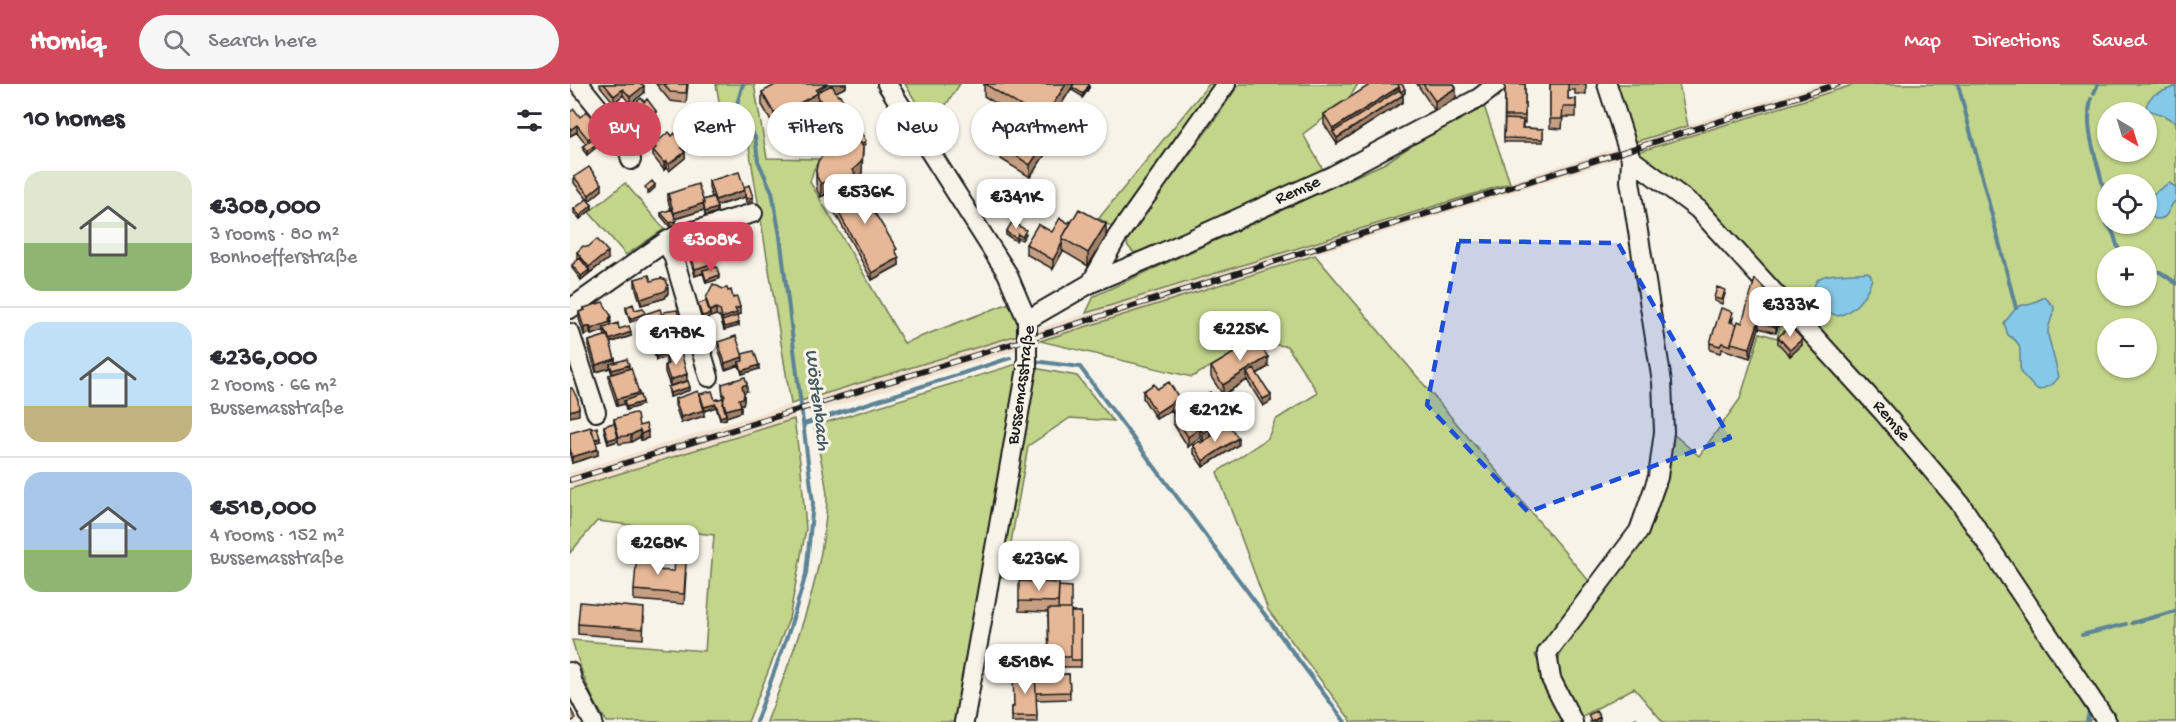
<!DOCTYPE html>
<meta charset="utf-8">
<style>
body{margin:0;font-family:"Gochi Hand",sans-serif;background:#f7f7f7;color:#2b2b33;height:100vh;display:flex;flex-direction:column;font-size:22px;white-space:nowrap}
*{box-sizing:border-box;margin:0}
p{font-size:20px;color:#7c7c81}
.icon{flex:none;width:33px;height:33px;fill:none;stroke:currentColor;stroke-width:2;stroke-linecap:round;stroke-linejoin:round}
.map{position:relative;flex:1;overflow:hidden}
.side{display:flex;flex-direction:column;background:#fff;width:570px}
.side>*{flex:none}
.guide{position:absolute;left:18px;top:18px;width:570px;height:54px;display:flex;gap:12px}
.needle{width:39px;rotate:142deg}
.controls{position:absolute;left:1527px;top:18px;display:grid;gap:12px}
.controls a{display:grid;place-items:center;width:60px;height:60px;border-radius:50%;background:#fff;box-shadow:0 2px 4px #0004;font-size:30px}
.price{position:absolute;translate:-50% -51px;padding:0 14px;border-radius:12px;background:#fff;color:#222;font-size:20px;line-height:39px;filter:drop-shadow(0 2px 3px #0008)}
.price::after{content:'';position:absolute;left:50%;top:36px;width:18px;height:14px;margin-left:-9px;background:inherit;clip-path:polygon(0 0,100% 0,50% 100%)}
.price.active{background:#d1495b;color:#fff}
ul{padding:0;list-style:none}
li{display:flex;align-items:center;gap:18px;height:150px;padding:0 24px}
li+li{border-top:2px solid #e1e1e2}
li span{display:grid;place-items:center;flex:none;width:168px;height:120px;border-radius:18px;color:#555}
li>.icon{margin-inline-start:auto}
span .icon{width:72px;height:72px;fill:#fffc;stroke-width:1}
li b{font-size:26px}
h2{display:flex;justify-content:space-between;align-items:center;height:72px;padding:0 24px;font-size:26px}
.tag{padding:0 21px;border-radius:27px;background:#fff;box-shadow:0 2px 4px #0004;font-size:21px;line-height:54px}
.tag.active{background:#d1495b;color:#fff}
header{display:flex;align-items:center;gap:36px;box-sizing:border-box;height:84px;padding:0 30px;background:#d1495b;color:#fff}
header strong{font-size:28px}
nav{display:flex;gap:33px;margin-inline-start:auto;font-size:21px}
.search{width:420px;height:54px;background:#f7f7f7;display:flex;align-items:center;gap:15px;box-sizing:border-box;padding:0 21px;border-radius:33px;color:#7c7c81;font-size:22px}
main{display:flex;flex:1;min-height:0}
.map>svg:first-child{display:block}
.built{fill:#f2e1d0}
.green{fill:#c2d58a;stroke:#6f7853;stroke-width:1.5;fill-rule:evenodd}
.water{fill:#86c8e7;stroke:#5c8396;stroke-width:1.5}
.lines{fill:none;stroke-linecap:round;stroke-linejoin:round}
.stream{stroke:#5c8396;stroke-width:4}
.minor-casing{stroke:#1c1c1c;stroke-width:22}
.minor{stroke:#f7f3e8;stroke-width:18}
.rail-casing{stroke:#1c1c1c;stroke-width:6}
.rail{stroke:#f7f3e8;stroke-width:4;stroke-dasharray:11;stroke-linecap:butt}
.wall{fill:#c79e82;stroke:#1c1c1c;stroke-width:1.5}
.shaded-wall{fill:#a2816a;stroke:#1c1c1c;stroke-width:1.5}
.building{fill:#e7b897;stroke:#1c1c1c;stroke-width:1.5}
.marked{fill:#1d4ed8;fill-opacity:0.2;stroke:#1d4ed8;stroke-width:4.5;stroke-dasharray:12 8;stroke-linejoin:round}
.labels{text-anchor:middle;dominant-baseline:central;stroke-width:6;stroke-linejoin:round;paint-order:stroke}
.street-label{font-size:18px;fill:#1c1c1c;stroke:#f7f3e8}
.water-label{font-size:20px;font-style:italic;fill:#415863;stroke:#f7f3e8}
</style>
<header>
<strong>Homiq</strong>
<div class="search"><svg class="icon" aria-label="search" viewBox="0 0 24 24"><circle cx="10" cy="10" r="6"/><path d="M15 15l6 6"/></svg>Search here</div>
<nav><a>Map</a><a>Directions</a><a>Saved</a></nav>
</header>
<main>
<section class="side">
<h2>10 homes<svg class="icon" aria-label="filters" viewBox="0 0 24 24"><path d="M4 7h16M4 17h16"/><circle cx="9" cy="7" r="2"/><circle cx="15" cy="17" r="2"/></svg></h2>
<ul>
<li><span style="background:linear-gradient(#dfe7d0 60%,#8fb573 0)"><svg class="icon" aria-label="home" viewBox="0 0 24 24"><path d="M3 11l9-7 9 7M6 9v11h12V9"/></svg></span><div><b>€308,000</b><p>3 rooms · 80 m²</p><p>Bonhoefferstraße</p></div></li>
<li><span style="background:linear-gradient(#bfe0f5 70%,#c2b280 0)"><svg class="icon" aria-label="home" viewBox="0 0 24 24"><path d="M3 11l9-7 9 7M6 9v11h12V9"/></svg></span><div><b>€236,000</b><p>2 rooms · 66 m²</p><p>Bussemasstraße</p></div></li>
<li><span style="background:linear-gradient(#a9c7e8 65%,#8fb573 0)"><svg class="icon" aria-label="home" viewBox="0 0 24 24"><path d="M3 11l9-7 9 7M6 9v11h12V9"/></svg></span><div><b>€518,000</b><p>4 rooms · 152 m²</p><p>Bussemasstraße</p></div></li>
</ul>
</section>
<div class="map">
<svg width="1606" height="638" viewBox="0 0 1606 638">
<rect width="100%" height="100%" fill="#f7f3e8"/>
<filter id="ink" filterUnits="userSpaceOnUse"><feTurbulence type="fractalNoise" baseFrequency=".0167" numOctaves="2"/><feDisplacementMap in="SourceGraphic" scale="12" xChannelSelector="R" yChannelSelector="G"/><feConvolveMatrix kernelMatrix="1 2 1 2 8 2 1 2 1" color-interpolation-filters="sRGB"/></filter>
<g filter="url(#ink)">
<!-- built -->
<path class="built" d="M1248,0L1284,1L1065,69L1061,59Z
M1051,63L1054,73L463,259V246Z
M451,250L452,264L239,330L234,316Z
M221,320L224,335L0,405V389Z"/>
<!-- green -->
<path class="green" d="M146,0H184L197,74L250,75L244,85L240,98L334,259L442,218L451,250L221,320L178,57L155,51Z
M335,0H390L361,43Z
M639,0H651L547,147L529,134Z
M669,0H788L778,16L733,50L755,89L577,169L563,168L557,161L559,150L642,40Z
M1042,0H1109L1118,42L1061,59Z
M1286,0H1606V638H1546L1390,402L1217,213L1065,69ZM1538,28H1576V68H1538ZM1538,100H1576V140H1538ZM1538,172H1576V212H1538ZM1538,244H1576V284H1538Z
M912,16L940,99L516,229L524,212L815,79Z
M55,99L94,145L56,171L19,128Z
M745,171L1019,497L965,571L998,638H782L698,526L647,388L698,354L705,336L748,309L717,262L683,259L622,293L470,257Z
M1215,226L1385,420L1524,634L1518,638H1093L1064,604L1011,633L987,584L992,561L1037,503L1102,349L1129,372L1170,315L1190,249L1207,254Z
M450,279L386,638H197C224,566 254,493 257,415C257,395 247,363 244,342Z
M464,284L507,292L543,337L500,334L458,362L435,493H422Z
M224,335L231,385L236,445L219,535L178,638H37C19,613 11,586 2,556L135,567L144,451L27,437L0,469V405Z"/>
<!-- water -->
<path class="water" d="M1606,2V39L1593,31L1578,26L1576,23C1581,6 1593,9 1606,2Z
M1599,99L1606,103V116C1597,124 1600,136 1585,135L1577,127V114Z
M1297,188L1300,190L1302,195C1296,212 1286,227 1268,232C1257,228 1252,225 1247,215C1232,182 1280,192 1297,188Z
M1475,213L1484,223C1484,233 1477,240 1478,251L1489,293L1483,300L1470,306L1465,304L1451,289C1447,270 1457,262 1438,251L1434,239L1446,224L1452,221H1458Z"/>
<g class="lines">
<!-- stream -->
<path class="stream" d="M173,0L167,20L169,34L185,53L188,77L202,108L210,152L243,419L236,490L220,544L186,638
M1388,0L1446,224
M1524,9L1528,0
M1521,15C1514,45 1526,72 1533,102C1535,113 1532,126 1535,135C1536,140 1540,143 1542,147C1547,156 1546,165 1553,172
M1576,187L1590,188L1606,199
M464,277L510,283L775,638
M234,340L440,274
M1562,539L1606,527
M1512,551L1556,540
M1504,604L1519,628L1517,638"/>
<!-- minor casing -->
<g class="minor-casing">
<path id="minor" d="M9,0L57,59L61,76
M317,0L437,189L457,236V284L394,638
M1061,75L1128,125L1313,328L1389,418L1537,638
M95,158L106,152L183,129
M521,199L547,153L656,0
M0,225L95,158L103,171L139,293
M457,236L521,199L587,171L762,92L909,14L927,0
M0,249L26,328
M0,588L3,599L23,638
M1003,638L981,595L977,569L1069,447L1088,393L1094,348L1092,298L1060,97L1061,75L1037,0"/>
</g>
<!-- minor -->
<use href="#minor" class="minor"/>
<!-- rail casing -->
<g class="rail-casing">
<path id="rail" d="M0,396L458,255L1268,0"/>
</g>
<!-- rail -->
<use href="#rail" class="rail"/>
</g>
<!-- wall -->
<path class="wall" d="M30,0H72L74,9L60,20L53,11L44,19L30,2Z
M86,0H118L116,19L100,17Z
M276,0V3L266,8L284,42L296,60L292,62V89L286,96L290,104L314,116L305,120V127L304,128L327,170L329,181L302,196L259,118V116L256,110L251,113L247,106L246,98V86L268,62V54L258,60L256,66L251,65L250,61V54L247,49V39L251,37L248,33V22L206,45L192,21V8Z
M414,0H504L482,35V43L479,48L475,45L473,49L414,12Z
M847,0H884L886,14L865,27Z
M935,0H955V39H953V44L973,45V58H934Z
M980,0H1016V10H1005V6H998V15H1006V33H993L992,45L980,44Z
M502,3L519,4L513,13L502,6Z
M835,9L832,11L833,18L767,60L754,40V30Z
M74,18L86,27L87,40L71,53L69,50L66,52L56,38L55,27Z
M10,33L31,51L26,55L29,61L17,71L13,66V62L16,60L7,48L0,52Z
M436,44L474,72L460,93L431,75V62L438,51Z
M102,52L114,61L115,74L99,87L96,84L94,86L83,72V61Z
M4,93L32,106L19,117L22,125L10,135L4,129V125L17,115L4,99Z
M139,97L174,103L183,117L176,118L175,113L146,122L147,128L135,132L134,126L105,135L106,141L100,143L91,132V129L101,126L98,117V110L133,116L142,113L139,104Z
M498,139L536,153L518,182L493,167L483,185L456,170V160L482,148Z
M436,148L456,150L452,156L448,154L446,157L436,151Z
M118,161L144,183L149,195L136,199L133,189L125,192L118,168Z
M7,168L38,175L11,196L2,184V181L8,175L7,174Z
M65,195L81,197L98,209L95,214L71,221L65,202Z
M158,207L163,214L170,230L167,231L169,242L154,246L150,233L146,231L132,236L128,223V220L136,217V214Z
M1155,210L1152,220L1144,217V214Z
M1198,218L1197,221L1211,232L1206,249L1189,244L1180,274L1152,265L1150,269L1140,266V259L1163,234L1162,239L1167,240L1172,239Z
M56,223L75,230L92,231L115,258L103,263L102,261L101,262L103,271L117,297L120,306L100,313L98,303L100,302L95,288V281H96V273L86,276L84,269V266L94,263L87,238L75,240L73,234L60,238L56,226Z
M14,224L41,238L40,242L49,245L61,252L40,259L45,275L42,290L40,284L26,288L19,264V257L35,252L34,247L21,251L20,249L14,251L9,235V228L14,226Z
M1208,253L1232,261L1220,272L1208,259Z
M148,258L172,270L189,285L172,290L169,281L155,286L148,264Z
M641,283H698L687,290L701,317L693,322L677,296L653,311L641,293Z
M39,291L69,312L72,321L56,326L54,320L47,322L39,298Z
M152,300L177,307L174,308V317L173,320L171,321V328L156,333V335L150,336L146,323L134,327L130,314V310L145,316L153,314Z
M587,305L609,317L620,319L653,339L640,347V354L668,361L633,383L623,368V361L633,358L630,353L618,363L603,339V329L601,326L586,335L573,314V307Z
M105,315L134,332L111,339L105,321Z
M44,335L69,342L78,354L71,356L70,353L61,358L49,360L48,357L38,360L34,345V342L44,339Z
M0,349L30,357L26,358L28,371L2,379L0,371Z
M85,479V486L116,489L114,520L64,516V506Z
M489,502L501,528H511V583H479L478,528L449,527V517Z
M74,533L73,555L8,550V540Z
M499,590L500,615L466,616L467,638H442V623H443L465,591Z"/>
<!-- shaded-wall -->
<path class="shaded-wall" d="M257,0H276V3L250,16L248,12V22L219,38V25L246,6Z
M496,0H504L482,35V43L479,48L478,28Z
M519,1V4L513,13V10Z
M74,2V9L60,20V13Z
M829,3L835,5V9L766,53L763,48V45Z
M886,4V14L865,27V17Z
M53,5V11L44,19V12Z
M833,11V18L767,60V54Z
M217,22V35L204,38V29Z
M475,32V45L473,49V36Z
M87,34V40L71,53V46Z
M219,34V38L206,45V41Z
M284,36V46L274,48V51L258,60L256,66V56L258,50Z
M7,41V48L0,52V46Z
M69,43V50L66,52V45Z
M31,45V51L18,62V55Z
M29,58V61L17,71V67Z
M474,60V72L460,93V81Z
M293,63L292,89L285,97L260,112V104L283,86Z
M115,68V74L99,87V80Z
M96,77V84L94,86V79Z
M256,97V110L251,113V100Z
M32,100V106L19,117V111Z
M85,101V104L78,110V107Z
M175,106V113L145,122V116Z
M309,110V117L302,121V114Z
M314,112V116L309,118V115Z
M183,113V117L176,118V115Z
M134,119V126L104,135V129Z
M305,120V127L301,129V123Z
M22,121V125L10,135V132Z
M147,124V128L135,132V128Z
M106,137V141L100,143V139Z
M536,140V153L518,182V169Z
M492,159V166L493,167L483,185V176Z
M38,168V175L19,189V183Z
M329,174V181L302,196V189Z
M144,179V186H133V189L125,192V185Z
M19,186V189L11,196V192Z
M149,191V195L136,199V196Z
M98,202V209L95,214L71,221V215Z
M1198,208V218L1191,238H1189V244L1180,274V264Z
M170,223V230L167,231V236L152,237V240V234L165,225Z
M146,224V231L140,233V227Z
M1211,225V232L1206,249V243Z
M73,230V234L60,238V235Z
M140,230V233L132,236V232Z
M41,232L40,245L34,244V247L21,251V245L39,235Z
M169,239V242L154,246V243Z
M20,242V249L14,251V244Z
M61,248V252L38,259V256Z
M115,251V258L103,263V257Z
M102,255V261L95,264V257Z
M1232,255V261L1220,272V266Z
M103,267V271L86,276V273Z
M173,273V280L169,278V281L155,286V279Z
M698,273V283L680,294L677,289V296L653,311V301Z
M45,275V282L40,280V284L26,288V281Z
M59,281V285L42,290V286Z
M189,281V285L172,290V287Z
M117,290V297L100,302V296Z
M177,300V307L172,309V302Z
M120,303V306L100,313V309Z
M69,309V315L54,317V320L47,322V315Z
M174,310V317L173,320L169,321V315Z
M701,311V317L693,322V315Z
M609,314V321L601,323V326L586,335V329Z
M72,318V321L56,326V323Z
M146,320V323L134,327V323Z
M171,322V328L156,333V335L150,336V333L156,331V326Z
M9,324V331L0,333V327Z
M134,326V332L111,339V333Z
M653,329V339L640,347V355L633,359V349L637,339Z
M630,344V353L618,363V353Z
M70,346V353L61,358V351Z
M78,347V354L71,356V350Z
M48,353V357L38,360V356Z
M30,354V357L24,359V356Z
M668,354V361L633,383V377Z
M28,365V371L2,379V373Z
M1030,633V637L1027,638H1021Z"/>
<!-- building -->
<path class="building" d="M34,0H72L74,2L60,13L53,5L44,12Z
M94,0H117L116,9L100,8Z
M207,0H257L246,6L248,9L219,25L217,22L204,29L192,8Z
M415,0H496L478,28L482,30L479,35L475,32L473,36Z
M504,0H518L519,1L513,10L502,3Z
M801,0H828L829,3L763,45L754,30Z
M828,0H832L835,5L831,8Z
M853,0H884L886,4L865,17Z
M935,0H955V32H935Z
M980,0H998V15H1006V23H993L992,35H980Z
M262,1L268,12L270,11L284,36L258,50L256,56L251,55L250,51L252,48L247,39L253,35V32L248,23L253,21L248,12L247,8Z
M829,6L833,11L767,54L763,48Z
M71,14L74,18L77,15L86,27L83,30L87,34L71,46L69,43L66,45L56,32L58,30L55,27Z
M4,25L10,33L17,27L31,45L18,55L7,41L0,46V28Z
M217,31L219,34L206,41L204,38Z
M935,35L953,36L952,44L973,45V55L934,54Z
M287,40L296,57L291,60L287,53L283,55L279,47L275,50L274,48Z
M439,41L443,43L439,48H438L436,44Z
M444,41L474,60L460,81L431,62Z
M279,47L283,55L287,53L293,63L292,77L283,86L285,90L260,104L256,97L251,100L247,93L246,86L248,77L255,69L272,60L268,53Z
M99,48L102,52L105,49L114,61L111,64L115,68L99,80L96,77L94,79L83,66L86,64L83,61Z
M25,53L29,58L17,67L13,62Z
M19,83L32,100L19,111L4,93Z
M169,88L175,106L145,116L139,97Z
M286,96L290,104L295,102L298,107L305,103L309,110L302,114L305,120L301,123L327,165L325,166L329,174L302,189L259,111Z
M82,97L85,101L78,107L75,103Z
M128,100L134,119L104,129L98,110Z
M179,101L183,113L176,115L174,103Z
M309,104L314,112L309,115V110L306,105Z
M143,113L147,124L135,128L133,116Z
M17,115L22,121L10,132L4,125Z
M102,125L106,137L100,139L91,129Z
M509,125L536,140L518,169L492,154Z
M490,134L498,139L500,137L501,138L492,154V159L483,176L456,160L468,140L482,148Z
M442,138L456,146L452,153L448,150L446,154L436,148Z
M27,155L38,168L19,183L7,168L13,162L18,163Z
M136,155L144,179L125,185L118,161L121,158Z
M10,174L19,186L11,192L2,181Z
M147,183L149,191L136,196L133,186Z
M79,191L81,197L91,194L96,196L98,202L95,207L71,215L65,195Z
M1185,195L1198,208L1180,264L1161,259L1168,237L1172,239Z
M143,200L153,205L157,204L158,207L161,206L163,214L167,213L170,223L165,225L167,229L152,234L150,226L146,224L140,227L136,214Z
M1147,203L1155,206L1152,216L1144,214Z
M136,217L140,230L132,232L128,220Z
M33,218L41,232L39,235L40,238L21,245L20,242L14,244L9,228L15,226L14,224Z
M63,220L65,226L73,224L75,230L90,225L92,231L87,232V235L75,237L73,230L60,235L56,223Z
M1195,220L1211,225L1206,243L1189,238Z
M1151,224L1163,228L1160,238L1167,240L1161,259V262L1152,259L1150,262L1140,259Z
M107,226L115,251L103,257L102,255L95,257L87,232L94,230V228Z
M167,232L169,239L154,243L152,237Z
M48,239L49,245L59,242L61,248L39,256L34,244Z
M1220,242L1232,255L1220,266L1208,253Z
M38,251L45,275L26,281L19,257Z
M166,252L173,273L155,279L148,258Z
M686,255L698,273L653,301L641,283Z
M100,259L103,267L86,273L84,266L95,262V261Z
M184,267L189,281L172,287L169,278L173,277L172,270Z
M111,268L117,290L100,296L95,281L98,280L96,273Z
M57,275L59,281L42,286L40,280Z
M61,284L69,309L47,315L39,291Z
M684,285L701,311L693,315L677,289Z
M175,293L177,300L172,302L174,310L173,314L169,315L171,322L156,326L153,316L155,312L153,310L152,300Z
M118,297L120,303L100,309L98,303Z
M599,298L609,314L586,329L573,307L584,300L587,305Z
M0,304H2L8,316L9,324L0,327Z
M128,307L134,326L111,333L105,315Z
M142,307L145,316L153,314H154L153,320L156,331L150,333L146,320L134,323L130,310Z
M640,308L653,329L637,339L640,345L633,349L630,344L618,353L603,329Z
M70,311L72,318L56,323L54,317Z
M616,312L620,319L604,328L601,323Z
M64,329L67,331L69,342L76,340L78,347L71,350L70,346L61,351L49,353L44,335Z
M44,339L48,353L38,356L34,342Z
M659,341L668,354L633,377L623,361L630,357L631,359Z
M21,343L28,365L2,373L0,364V349Z
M27,343L30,354L25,355L21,345Z
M67,468L85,470L84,486L104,487L105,478L116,479L114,510L64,506Z
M449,497L489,499L488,518L449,517Z
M489,502L501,503V525H488Z
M10,518L74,524L73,545L8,540Z
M478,525H501V573H479Z
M501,528H511V576H501Z
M465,588L467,632H442V623H444L443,589Z
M499,590L500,608L466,609L465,591Z
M0,624L6,635L0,638Z
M1026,627L1030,633L1021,638L1018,631Z
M1066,634L1068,638H1059Z"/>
</g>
<!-- marked area -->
<path class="marked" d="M889,157L1048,159L1160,354L958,428L857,321Z"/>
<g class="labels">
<!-- street labels -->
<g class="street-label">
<text transform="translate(728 107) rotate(-24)">Remse</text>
<text transform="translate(452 301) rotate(-82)">Bussemasstraße</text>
<text transform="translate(1321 337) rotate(49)">Remse</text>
</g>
<!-- water labels -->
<g class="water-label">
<text transform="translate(246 316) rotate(83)">Wöstenbach</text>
</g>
</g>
</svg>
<div class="controls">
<a><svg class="needle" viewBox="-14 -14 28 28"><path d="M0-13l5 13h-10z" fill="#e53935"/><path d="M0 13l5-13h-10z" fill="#7c7c81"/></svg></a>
<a><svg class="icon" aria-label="locate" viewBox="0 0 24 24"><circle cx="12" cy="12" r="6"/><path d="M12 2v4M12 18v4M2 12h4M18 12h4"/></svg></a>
<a>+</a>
<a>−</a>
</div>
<b class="price" style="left:295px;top:141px">€536K</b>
<b class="price" style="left:446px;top:146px">€341K</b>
<b class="price active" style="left:141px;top:189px">€308K</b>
<b class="price" style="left:1220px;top:254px">€333K</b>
<b class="price" style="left:670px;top:278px">€225K</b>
<b class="price" style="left:106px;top:282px">€178K</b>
<b class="price" style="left:645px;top:359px">€212K</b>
<b class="price" style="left:88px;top:492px">€268K</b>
<b class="price" style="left:469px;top:508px">€236K</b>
<b class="price" style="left:455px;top:611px">€518K</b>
<div class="guide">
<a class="tag active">Buy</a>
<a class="tag">Rent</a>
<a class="tag">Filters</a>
<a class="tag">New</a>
<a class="tag">Apartment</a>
</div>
</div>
</main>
